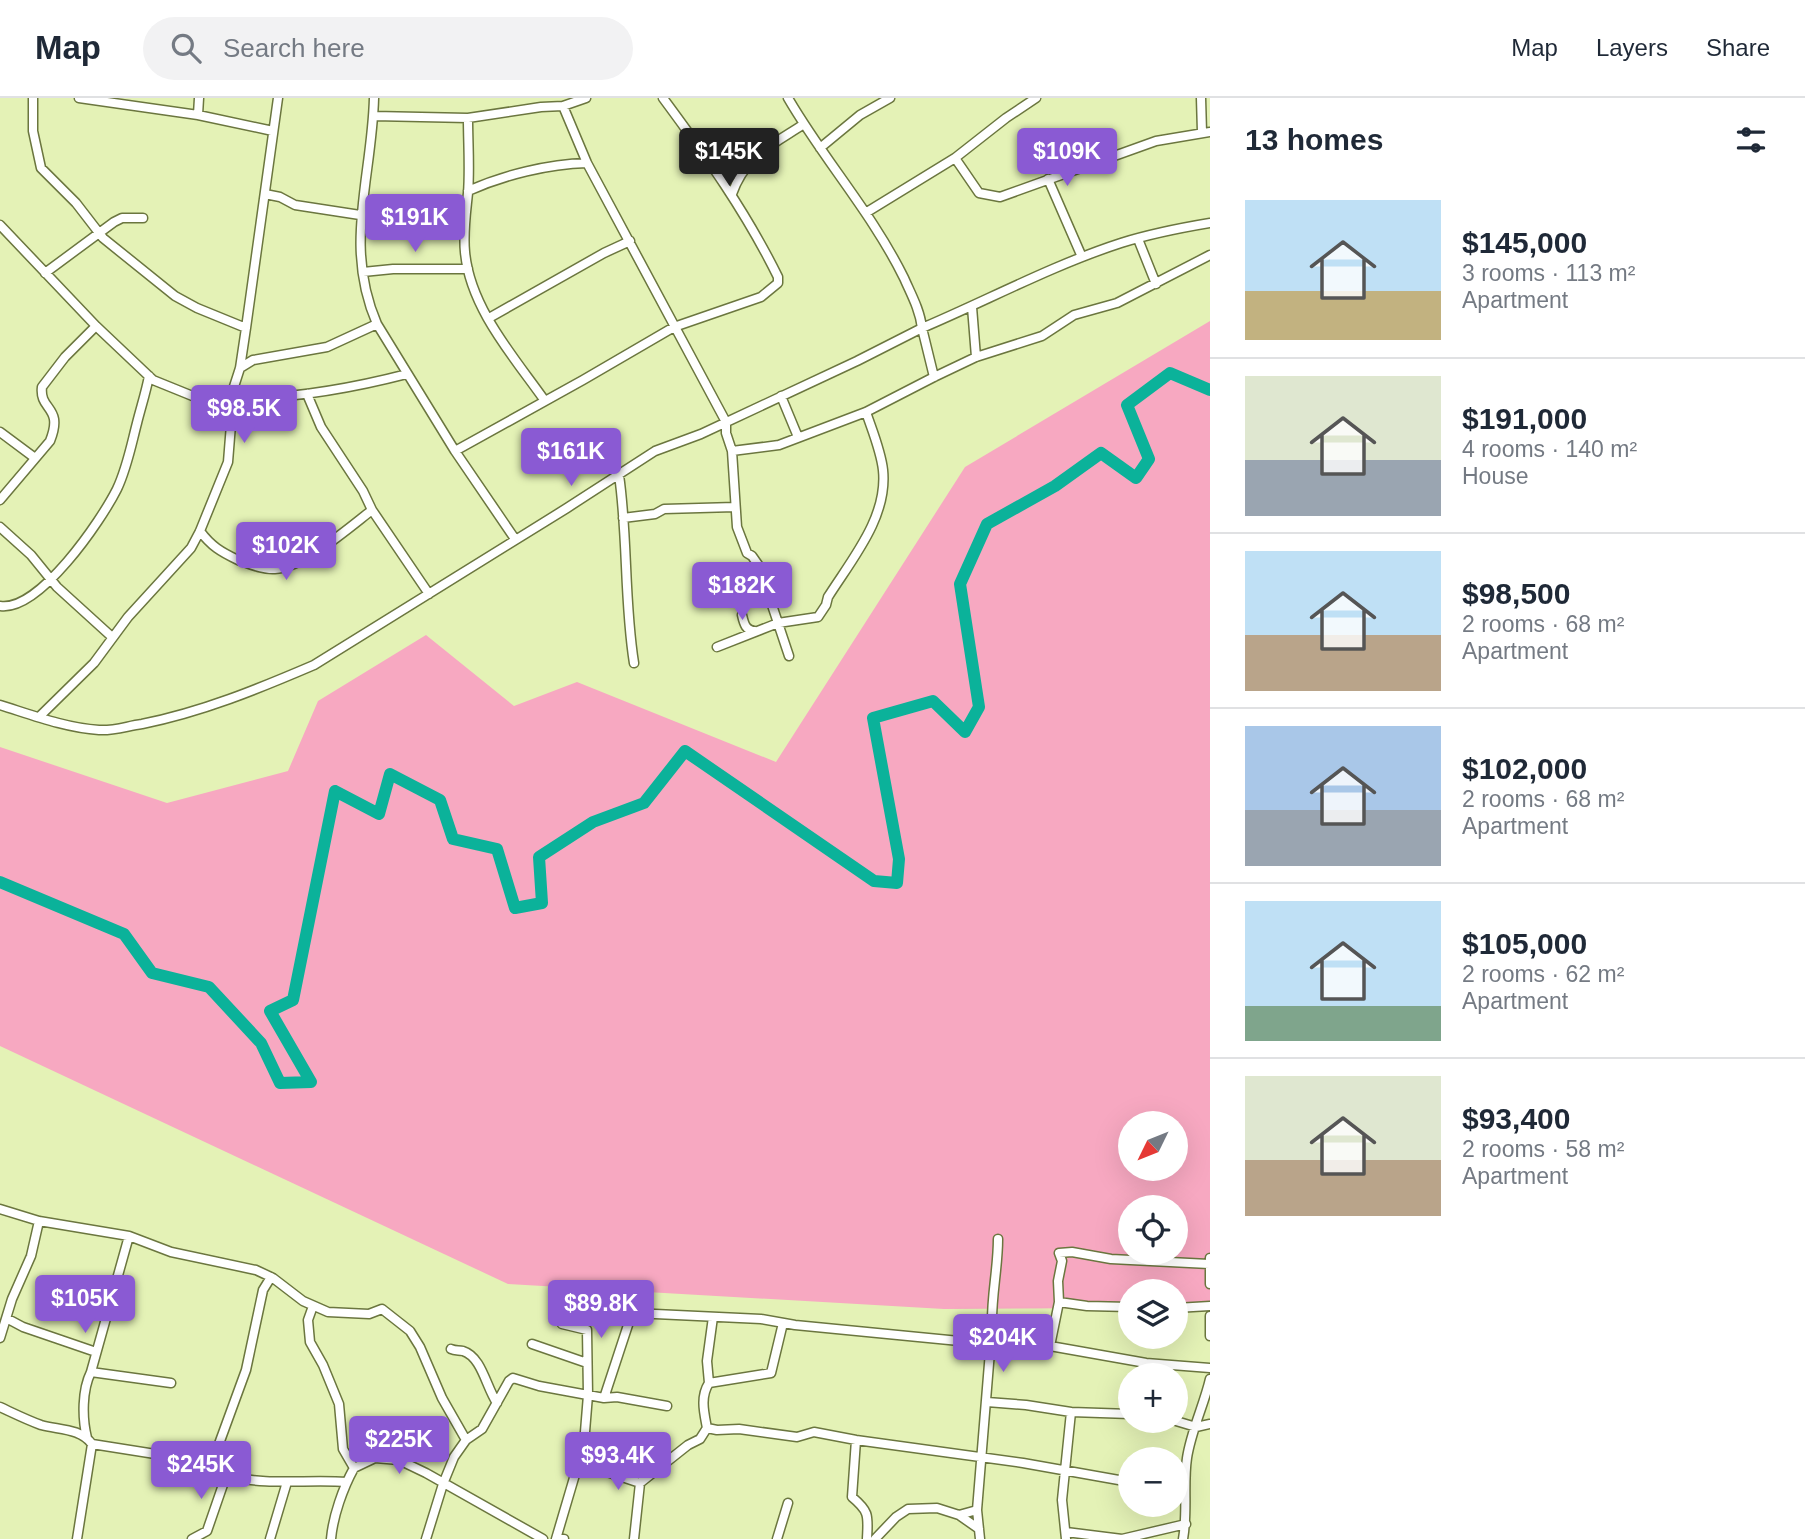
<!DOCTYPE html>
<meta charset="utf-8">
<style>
body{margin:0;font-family:Arial,sans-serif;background:#f2f2f3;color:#1f2937;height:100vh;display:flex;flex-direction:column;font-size:26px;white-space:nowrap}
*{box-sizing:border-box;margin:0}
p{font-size:23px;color:#747a83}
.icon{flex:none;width:38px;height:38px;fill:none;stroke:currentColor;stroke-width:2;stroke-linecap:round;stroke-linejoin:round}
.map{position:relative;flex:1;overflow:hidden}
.sheet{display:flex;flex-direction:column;background:#fff;width:595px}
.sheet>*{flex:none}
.needle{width:46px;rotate:227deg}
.fabs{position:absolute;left:1118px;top:1013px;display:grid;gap:14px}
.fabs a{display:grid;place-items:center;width:70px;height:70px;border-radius:50%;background:#fff;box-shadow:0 7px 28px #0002;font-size:35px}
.price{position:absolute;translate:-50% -60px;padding:0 16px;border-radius:7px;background:#8a5ad3;color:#fff;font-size:23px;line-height:46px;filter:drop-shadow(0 2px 4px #0008)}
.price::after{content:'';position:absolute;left:50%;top:42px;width:21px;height:16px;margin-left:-10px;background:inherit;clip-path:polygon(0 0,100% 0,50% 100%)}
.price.current{background:#222;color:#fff}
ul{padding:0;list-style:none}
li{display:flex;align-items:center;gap:21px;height:175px;padding:0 35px}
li+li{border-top:2px solid #e0e1e3}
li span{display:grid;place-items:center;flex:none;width:196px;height:140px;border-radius:0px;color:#555}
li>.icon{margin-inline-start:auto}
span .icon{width:84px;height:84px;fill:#fffc;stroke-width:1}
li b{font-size:30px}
h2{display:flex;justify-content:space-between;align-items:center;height:84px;padding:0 35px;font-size:30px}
header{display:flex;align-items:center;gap:42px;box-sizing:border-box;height:98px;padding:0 35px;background:#fff;border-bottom:2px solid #e0e1e3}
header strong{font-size:33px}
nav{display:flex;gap:38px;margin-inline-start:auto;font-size:24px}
.search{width:490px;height:63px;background:#f2f2f3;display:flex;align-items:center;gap:18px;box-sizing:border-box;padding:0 24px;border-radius:38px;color:#747a83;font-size:26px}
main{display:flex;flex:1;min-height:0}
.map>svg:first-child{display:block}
.green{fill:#f7a8c1;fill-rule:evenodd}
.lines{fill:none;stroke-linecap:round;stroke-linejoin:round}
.river{stroke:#0bb29a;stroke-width:12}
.street-casing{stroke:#6b763f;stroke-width:11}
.street{stroke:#fff;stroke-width:8}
</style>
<header>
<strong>Map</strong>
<div class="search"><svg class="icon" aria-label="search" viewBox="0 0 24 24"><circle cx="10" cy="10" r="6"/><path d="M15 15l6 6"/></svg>Search here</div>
<nav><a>Map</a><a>Layers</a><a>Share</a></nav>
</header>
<main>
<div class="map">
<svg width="1210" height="1441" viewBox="0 0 1210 1441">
<rect width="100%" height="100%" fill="#e4f2b6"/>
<!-- green -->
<path class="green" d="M1210,223V1210H1176V1194H1130V1210L944,1211L508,1186L0,948V649L167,705L288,673L318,603L426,537L514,608L577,584L776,664L965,369ZM1130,1026H1176V1071H1130ZM1130,1110H1176V1155H1130Z"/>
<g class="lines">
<!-- river -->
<path class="river" d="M0,784L124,836L152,875L209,889L261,945L280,985L311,984L270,913L293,902L335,693L379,716L390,676L440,702L453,741L497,751L515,810L542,805L539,759L593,724L644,705L685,653L874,783L897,785L899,761L873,620L933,603L965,634L979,609L960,486L987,426L1055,388L1101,355L1136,380L1149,361L1127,307L1170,275L1210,292"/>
<!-- street casing -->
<g class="street-casing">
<path id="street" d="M33,0V33L41,70L76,105L103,140L175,198L197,210L246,230
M79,0L198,17L273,33
M374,0C372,80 343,148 377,226L455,353L515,441
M1201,0L1202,34
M563,8L587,65L726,324V335L732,353L737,429L747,455L752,458L759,468L789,558
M198,17L199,0
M374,18L468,20L541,9L563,8L586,0
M468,20C468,45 470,71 468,95C466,115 463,134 465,154C470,210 514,259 545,303
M820,50L860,17L890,0
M955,60L979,95L1000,99L1156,43L1210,34
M716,71L732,76L741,73
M1048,81L1082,159
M468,93C504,77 548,66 587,65
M265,96L280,99L295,107L360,117
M732,96C745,58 772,47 804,26
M867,114L955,60L1006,20L1036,0
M0,127L96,228L153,282L232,314
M1138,141L1156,186
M363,174L393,171H468
M45,175L114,124L122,120H143
M972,209L976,259
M489,220L604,155L630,143
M240,270L253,262L327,249L377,226
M934,279L922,230C988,202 1053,167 1121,145C1150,136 1180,130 1210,125
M307,296L321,329L363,393L372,412L429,496
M781,298L798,339
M230,301C290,301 349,291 407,276
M0,334L35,360
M455,353L583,282L674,229L761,199L778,185V179C746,114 706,58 663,0
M732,353L779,347L866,314L934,279L976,259L1042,238L1074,217L1117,205L1210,157
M619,377C628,439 624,503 634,565
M0,402L50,343C64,308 39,313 42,289L65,259L96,228
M623,420L655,416L664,411L735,409
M0,429L31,457L57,489L112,539
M200,433C211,448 221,454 238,462C249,466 264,472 275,471C303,470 350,429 372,412
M0,508C39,514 101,423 117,391C127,370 131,348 137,325C141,309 146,294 149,278
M742,517C744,526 746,533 755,533
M717,549L778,525L818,519L826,507L828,499C852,461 888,419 883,372C881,353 872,332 866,314
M0,607C32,617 66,630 99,632C114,633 127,628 142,626C202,614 258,591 314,567L567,410L655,353L701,336L857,263L922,230C920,212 911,196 904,180C872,115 824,62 788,0
M39,619L94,565L128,519L191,450L200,433L228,364L232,314L230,301L240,270L246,230L278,0
M0,1111L39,1123L129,1138L171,1154L256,1172L273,1180L303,1203L328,1214L369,1216L382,1211L410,1233L420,1249L442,1300L466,1342
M1210,1160V1186
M1059,1204L1087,1208L1130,1209
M313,1208L308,1222L310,1244L323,1267L339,1306L343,1351L354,1370C343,1390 333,1418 331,1441
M1176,1210L1210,1208
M1210,1218V1238
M8,1221L23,1229L96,1254
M0,1240L12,1201L31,1158L39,1123
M532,1246L587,1265
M1050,1248L1059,1204L1058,1183L1062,1163L1059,1155L1072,1154L1111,1161L1209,1166
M451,1251C455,1253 459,1252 463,1253C482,1259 486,1289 497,1305
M91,1274L171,1285
M709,1285L707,1263L713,1219
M604,1300L617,1299L667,1308
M987,1304L1026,1307L1071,1314
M0,1309C13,1315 27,1322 41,1327C59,1332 80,1330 92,1346L212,1365C217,1369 223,1377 229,1378C267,1388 308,1381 347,1384
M1176,1323L1196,1329L1210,1326
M707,1330C704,1314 700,1299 709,1285L771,1275L783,1225
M87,1340C82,1320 82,1292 91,1274L129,1138
M856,1342L852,1399C870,1414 868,1418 867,1441
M212,1365L246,1272L263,1192L271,1179
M354,1370L375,1360L399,1362L426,1375L543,1441
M604,1373L640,1385
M959,1417L979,1431
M1066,1434L1122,1441L1186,1426
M77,1441L92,1346
M192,1441L207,1433L226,1378
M270,1441L287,1384
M426,1441L443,1386L454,1359L466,1342L482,1331L509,1283L513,1280L539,1288L604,1300L629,1224L634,1215L761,1221L795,1227L990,1246L1050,1248L1146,1265L1210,1270
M556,1441L584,1346L588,1297L587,1232L562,1226
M562,1441H564
M634,1441L640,1385L688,1347L700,1341L707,1330L717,1332L739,1331L797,1339L814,1334L856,1342L1023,1365L1130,1384
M777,1441L788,1405
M875,1441L896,1419L908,1411L937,1410L959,1417L977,1412
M980,1441L977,1412L992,1229C991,1199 998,1171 998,1141
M1066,1441L1062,1402L1071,1314L1130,1316
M1183,1441C1188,1414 1183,1387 1187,1360C1191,1333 1204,1307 1210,1281"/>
</g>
<!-- street -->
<use href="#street" class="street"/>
</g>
</svg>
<div class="fabs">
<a><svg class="needle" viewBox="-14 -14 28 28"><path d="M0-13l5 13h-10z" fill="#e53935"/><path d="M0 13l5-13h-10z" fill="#747a83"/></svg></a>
<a><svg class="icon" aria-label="locate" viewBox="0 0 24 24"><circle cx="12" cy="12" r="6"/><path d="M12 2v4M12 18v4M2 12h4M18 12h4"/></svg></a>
<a><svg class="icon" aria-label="layers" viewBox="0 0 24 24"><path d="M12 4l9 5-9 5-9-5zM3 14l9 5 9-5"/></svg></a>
<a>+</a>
<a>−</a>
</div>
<b class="price current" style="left:729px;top:90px">$145K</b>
<b class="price" style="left:1067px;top:90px">$109K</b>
<b class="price" style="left:415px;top:156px">$191K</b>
<b class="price" style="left:244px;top:347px">$98.5K</b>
<b class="price" style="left:571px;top:390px">$161K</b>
<b class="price" style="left:286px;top:484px">$102K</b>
<b class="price" style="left:742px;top:524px">$182K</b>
<b class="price" style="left:85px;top:1237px">$105K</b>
<b class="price" style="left:601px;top:1242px">$89.8K</b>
<b class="price" style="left:1003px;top:1276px">$204K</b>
<b class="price" style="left:399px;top:1378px">$225K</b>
<b class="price" style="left:618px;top:1394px">$93.4K</b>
<b class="price" style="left:201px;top:1403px">$245K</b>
</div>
<section class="sheet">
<h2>13 homes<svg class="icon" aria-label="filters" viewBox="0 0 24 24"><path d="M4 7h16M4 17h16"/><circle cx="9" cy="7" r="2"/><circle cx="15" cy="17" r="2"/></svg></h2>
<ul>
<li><span style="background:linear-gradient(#bfe0f5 65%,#c2b280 0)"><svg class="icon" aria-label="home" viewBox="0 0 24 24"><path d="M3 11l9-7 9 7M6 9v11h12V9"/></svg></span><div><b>$145,000</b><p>3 rooms · 113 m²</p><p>Apartment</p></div></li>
<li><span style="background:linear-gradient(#dfe7d0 60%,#9aa5b1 0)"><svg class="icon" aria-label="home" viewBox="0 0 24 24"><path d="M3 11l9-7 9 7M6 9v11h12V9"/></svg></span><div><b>$191,000</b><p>4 rooms · 140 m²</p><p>House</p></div></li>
<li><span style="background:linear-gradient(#bfe0f5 60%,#b9a48a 0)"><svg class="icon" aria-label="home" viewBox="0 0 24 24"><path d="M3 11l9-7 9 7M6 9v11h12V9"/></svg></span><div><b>$98,500</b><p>2 rooms · 68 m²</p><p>Apartment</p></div></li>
<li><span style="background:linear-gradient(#a9c7e8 60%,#9aa5b1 0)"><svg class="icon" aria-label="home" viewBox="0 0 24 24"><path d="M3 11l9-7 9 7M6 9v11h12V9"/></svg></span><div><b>$102,000</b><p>2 rooms · 68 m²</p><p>Apartment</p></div></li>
<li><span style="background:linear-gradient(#bfe0f5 75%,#7fa58c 0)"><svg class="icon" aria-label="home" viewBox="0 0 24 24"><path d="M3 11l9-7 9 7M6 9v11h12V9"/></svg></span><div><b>$105,000</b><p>2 rooms · 62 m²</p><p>Apartment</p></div></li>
<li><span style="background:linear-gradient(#dfe7d0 60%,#b9a48a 0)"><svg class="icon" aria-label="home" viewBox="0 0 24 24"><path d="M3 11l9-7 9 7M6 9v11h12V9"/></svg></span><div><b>$93,400</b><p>2 rooms · 58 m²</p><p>Apartment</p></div></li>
</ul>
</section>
</main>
